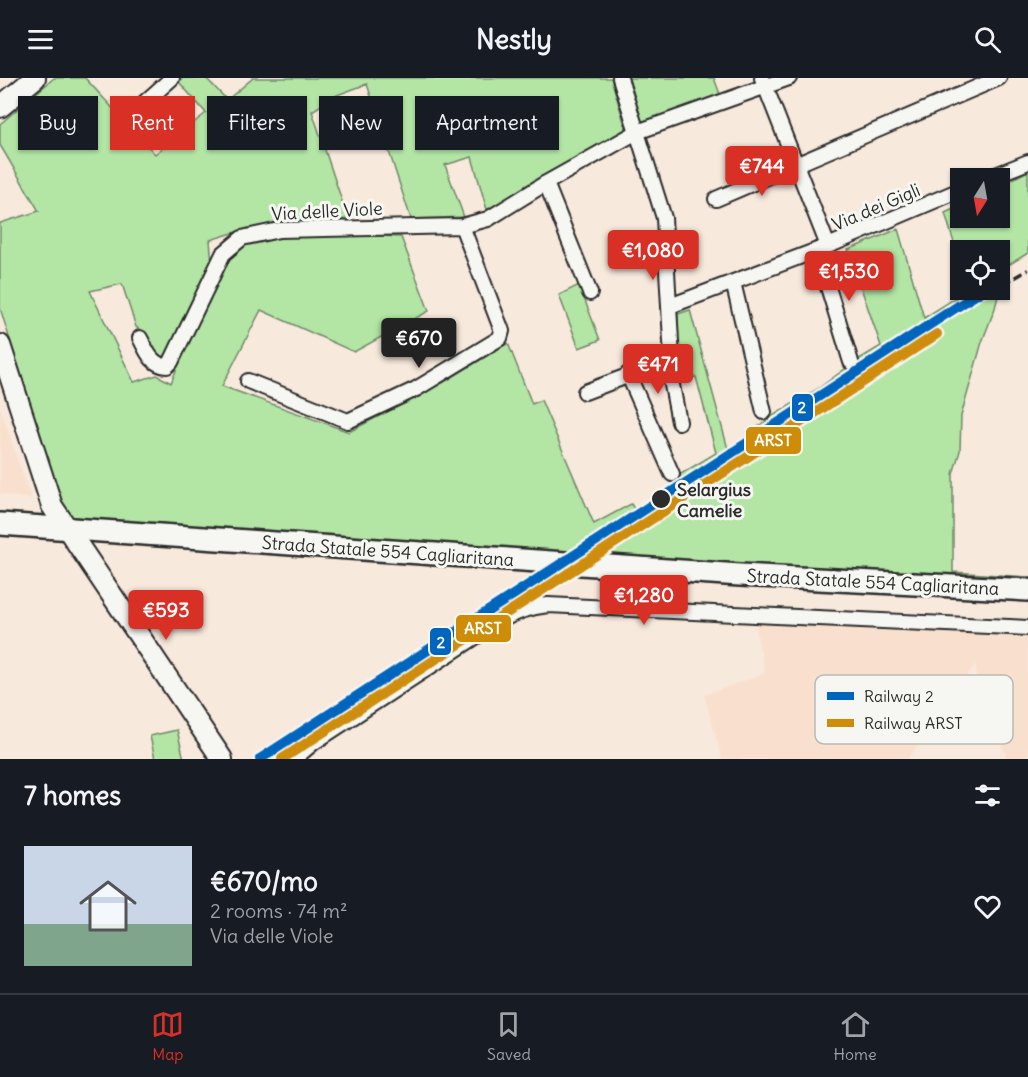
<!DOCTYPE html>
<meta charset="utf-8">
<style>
body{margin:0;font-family:Delius,sans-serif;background:#20242c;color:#f1f3f6;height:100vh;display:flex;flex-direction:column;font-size:22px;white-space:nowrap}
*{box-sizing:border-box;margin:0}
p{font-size:20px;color:#9ea1a6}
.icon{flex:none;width:33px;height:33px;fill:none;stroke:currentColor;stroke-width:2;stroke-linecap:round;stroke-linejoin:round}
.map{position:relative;height:681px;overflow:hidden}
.panel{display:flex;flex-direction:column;background:#171b24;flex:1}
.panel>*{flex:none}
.banner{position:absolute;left:18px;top:18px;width:600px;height:54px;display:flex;gap:12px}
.needle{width:39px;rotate:191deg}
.buttons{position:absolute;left:950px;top:90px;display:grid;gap:12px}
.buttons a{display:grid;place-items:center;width:60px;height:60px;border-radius:0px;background:#171b24;box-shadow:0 2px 4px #0004;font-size:30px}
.price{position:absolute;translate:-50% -51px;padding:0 14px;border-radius:6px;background:#d93025;color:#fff;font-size:20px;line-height:39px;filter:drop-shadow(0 2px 3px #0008)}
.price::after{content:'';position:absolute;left:50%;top:36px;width:18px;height:14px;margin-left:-9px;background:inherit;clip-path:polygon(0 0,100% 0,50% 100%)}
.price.on{background:#222;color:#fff}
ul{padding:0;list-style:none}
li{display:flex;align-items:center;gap:18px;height:150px;padding:0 24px}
li span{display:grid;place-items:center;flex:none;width:168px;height:120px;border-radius:0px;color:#555}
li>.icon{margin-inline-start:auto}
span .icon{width:72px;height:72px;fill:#fffc;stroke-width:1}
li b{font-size:26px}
h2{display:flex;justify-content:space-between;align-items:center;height:72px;padding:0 24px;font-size:26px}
.tag{padding:0 21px;border-radius:0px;background:#171b24;box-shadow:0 2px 4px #0004;font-size:21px;line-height:54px}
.tag.on{background:#d93025;color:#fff}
header{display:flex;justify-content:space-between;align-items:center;height:78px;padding:0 24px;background:#171b24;font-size:27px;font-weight:800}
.tab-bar{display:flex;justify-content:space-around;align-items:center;height:84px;border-top:2px solid #363941;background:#171b24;font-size:16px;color:#9ea1a6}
.tab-bar a{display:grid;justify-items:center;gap:3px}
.tab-bar .on{color:#d93025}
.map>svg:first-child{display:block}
.built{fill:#f9e0ce}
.green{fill:#b3e5a5;stroke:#6f8868;stroke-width:1.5}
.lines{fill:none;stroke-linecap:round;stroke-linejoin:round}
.street-casing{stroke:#2b2b2b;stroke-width:18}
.secondary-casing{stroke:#2b2b2b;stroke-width:24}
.primary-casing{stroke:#2b2b2b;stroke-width:26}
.street{stroke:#f6f6f2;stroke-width:14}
.secondary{stroke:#f6f6f2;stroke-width:20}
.primary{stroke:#f6f6f2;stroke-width:21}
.rail{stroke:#2b2b2b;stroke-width:4;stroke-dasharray:9 4.5;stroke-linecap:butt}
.rail-1-casing{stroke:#f6f6f2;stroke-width:15}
.rail-2-casing{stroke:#f6f6f2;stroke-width:15}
.rail-1{stroke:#0065bd;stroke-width:10}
.rail-2{stroke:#ce8d09;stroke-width:10}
.stop-dot{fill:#2b2b2b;stroke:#f6f6f2;stroke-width:2}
.labels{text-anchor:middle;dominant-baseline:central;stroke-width:6;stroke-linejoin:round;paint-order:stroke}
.street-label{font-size:18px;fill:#2b2b2b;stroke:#f6f6f2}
.stop-label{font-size:18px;font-weight:bold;fill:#2b2b2b;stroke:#f6f6f2;text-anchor:start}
.key{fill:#f6f6f2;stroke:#b9b9b6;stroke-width:1.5}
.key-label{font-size:16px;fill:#2b2b2b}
.line-badge{stroke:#f6f6f2;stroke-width:2}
.badge-label{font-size:16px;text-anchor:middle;font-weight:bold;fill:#fff}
</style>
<header><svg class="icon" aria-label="menu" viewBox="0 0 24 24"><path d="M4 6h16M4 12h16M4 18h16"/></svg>Nestly<svg class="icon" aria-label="search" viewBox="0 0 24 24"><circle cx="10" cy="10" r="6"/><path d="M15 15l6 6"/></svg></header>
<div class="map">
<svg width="1028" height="681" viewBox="0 0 1028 681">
<rect width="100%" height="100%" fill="#f8e9dd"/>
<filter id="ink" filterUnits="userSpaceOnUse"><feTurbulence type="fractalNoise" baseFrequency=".0167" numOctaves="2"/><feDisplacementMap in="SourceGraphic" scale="12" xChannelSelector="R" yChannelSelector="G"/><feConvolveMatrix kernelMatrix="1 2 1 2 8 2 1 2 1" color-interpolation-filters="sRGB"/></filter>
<g filter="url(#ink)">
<!-- built -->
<path class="built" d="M0,329L31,421L0,416Z
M755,533L1028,544V681H1007L976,605V586L908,681H722L704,617L765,595L756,553Z"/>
<!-- green -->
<path class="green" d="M54,0H85L155,76L206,35L179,4L183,0H206L227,22L253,0H611L626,51L487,132L472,79L445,87L464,139L411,141L367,6L337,17L312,33L348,141L249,150L210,162L212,187L168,277L162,280C149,274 151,258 136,249L122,206L90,213L134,304L157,297L171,305L218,191C224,181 237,168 249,164C287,151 360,157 401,159L429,233L354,274L261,232L222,308L349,354L444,304L508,265L532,326L541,322L594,446L631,426L636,434L687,401L685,397L681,400L679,397L716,375L696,299L676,304L674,285L678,279V236L690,232L728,371L774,337L819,310L856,283L881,268L848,172L898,151L924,240L968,212H996L998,218L995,230L982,264L961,338L960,373L953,396V494L1028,499V508L78,447L62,429L0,230V145L39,133L0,67V46Z
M627,0H714L721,19L642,47Z
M1028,93V175L999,193V172H960V185L945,135L960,128V140H999V108Z
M579,207L600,262L579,270L559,217Z
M177,652L184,681H155L150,658Z"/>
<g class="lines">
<!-- street casing -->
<g class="street-casing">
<path id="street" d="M762,0L828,168
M125,42L172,0
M988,100L1028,84
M546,105L590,215
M716,121L999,0
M817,173L851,284
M733,204L764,334
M670,228L828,168L960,112
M140,260C147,273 151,287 167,288L171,284L223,176L242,160L279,152L462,148L488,141L546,105L637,54L789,0
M665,284L672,307L679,344
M628,296L672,396
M248,303L348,343L416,311L500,260L502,253L462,148
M585,314L672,281L664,140L620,0
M294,681L313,665L500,543C516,533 530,529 548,527L1028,550"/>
</g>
<!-- secondary casing -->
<g class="secondary-casing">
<path id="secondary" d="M0,29L35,0
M0,267L52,428L222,681"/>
</g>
<!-- primary casing -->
<g class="primary-casing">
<path id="primary" d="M0,446L740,497L1028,512"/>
</g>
<!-- street -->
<use href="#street" class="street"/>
<!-- secondary -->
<use href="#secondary" class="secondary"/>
<!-- primary -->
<use href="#primary" class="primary"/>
<!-- rail -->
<path class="rail" d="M1003,206L1028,192"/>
<!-- rail-1 casing -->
<g class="rail-1-casing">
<path id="rail-1" d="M260,681L983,212"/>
</g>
<!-- rail-2 casing -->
<g class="rail-2-casing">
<path id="rail-2" d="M282,681L937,256"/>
</g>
<!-- rail-1 -->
<use href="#rail-1" class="rail-1"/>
<!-- rail-2 -->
<use href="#rail-2" class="rail-2"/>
</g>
</g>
<!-- markers -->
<circle class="stop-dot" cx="661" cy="421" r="10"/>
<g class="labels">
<!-- street labels -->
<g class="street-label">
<text transform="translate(876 129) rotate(-23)">Via dei Gigli</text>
<text transform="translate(327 133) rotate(-3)">Via delle Viole</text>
<text transform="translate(388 473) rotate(4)">Strada Statale 554 Cagliaritana</text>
<text transform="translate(873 504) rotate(3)">Strada Statale 554 Cagliaritana</text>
</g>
<!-- stop labels -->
<g class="stop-label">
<text x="677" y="411">Selargius<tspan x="677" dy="21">Camelie</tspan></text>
</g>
</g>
<!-- legend -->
<rect x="815" y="597" width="198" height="69" rx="9" class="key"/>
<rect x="827" y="614" width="27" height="8" fill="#0065bd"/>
<rect x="827" y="641" width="27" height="8" fill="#ce8d09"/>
<g class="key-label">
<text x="864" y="624">Railway 2</text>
<text x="864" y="651">Railway ARST</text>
</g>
<g class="line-badge">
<rect x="791" y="315" width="23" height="29" rx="6" fill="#0065bd"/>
<rect x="745" y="348" width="57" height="29" rx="6" fill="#ce8d09"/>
<rect x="455" y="536" width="57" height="29" rx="6" fill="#ce8d09"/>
<rect x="429" y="549" width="23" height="29" rx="6" fill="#0065bd"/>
</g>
<g class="badge-label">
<text x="802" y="335">2</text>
<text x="773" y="368">ARST</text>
<text x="483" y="556">ARST</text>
<text x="441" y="570">2</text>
</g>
</svg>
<div class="buttons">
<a><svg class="needle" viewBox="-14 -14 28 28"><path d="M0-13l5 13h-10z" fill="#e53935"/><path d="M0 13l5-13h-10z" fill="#9ea1a6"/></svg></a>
<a><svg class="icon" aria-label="locate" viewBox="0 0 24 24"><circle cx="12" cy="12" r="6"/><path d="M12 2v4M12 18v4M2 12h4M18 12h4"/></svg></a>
</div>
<b class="price" style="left:762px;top:119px">€744</b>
<b class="price" style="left:653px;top:203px">€1,080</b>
<b class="price" style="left:849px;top:224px">€1,530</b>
<b class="price on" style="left:419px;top:291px">€670</b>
<b class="price" style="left:658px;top:317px">€471</b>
<b class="price" style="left:644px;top:548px">€1,280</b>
<b class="price" style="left:166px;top:563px">€593</b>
<div class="banner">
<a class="tag">Buy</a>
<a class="tag on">Rent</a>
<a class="tag">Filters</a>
<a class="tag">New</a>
<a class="tag">Apartment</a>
</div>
</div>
<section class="panel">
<h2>7 homes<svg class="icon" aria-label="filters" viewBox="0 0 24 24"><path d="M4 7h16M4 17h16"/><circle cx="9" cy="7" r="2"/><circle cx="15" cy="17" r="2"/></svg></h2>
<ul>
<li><span style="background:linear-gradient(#c9d6e8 65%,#7fa58c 0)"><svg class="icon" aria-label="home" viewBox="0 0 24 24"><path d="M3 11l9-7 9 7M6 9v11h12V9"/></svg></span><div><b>€670/mo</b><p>2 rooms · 74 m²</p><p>Via delle Viole</p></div><svg class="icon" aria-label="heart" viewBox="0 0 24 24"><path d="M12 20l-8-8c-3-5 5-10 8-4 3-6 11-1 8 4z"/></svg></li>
</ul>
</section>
<nav class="tab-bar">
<a class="on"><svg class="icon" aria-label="map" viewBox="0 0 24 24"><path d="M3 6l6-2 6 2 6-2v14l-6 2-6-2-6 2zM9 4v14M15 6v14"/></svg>Map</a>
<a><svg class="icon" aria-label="saved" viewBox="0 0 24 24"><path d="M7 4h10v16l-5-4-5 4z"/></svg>Saved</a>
<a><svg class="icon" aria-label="home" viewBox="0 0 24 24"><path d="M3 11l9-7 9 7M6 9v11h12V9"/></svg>Home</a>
</nav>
